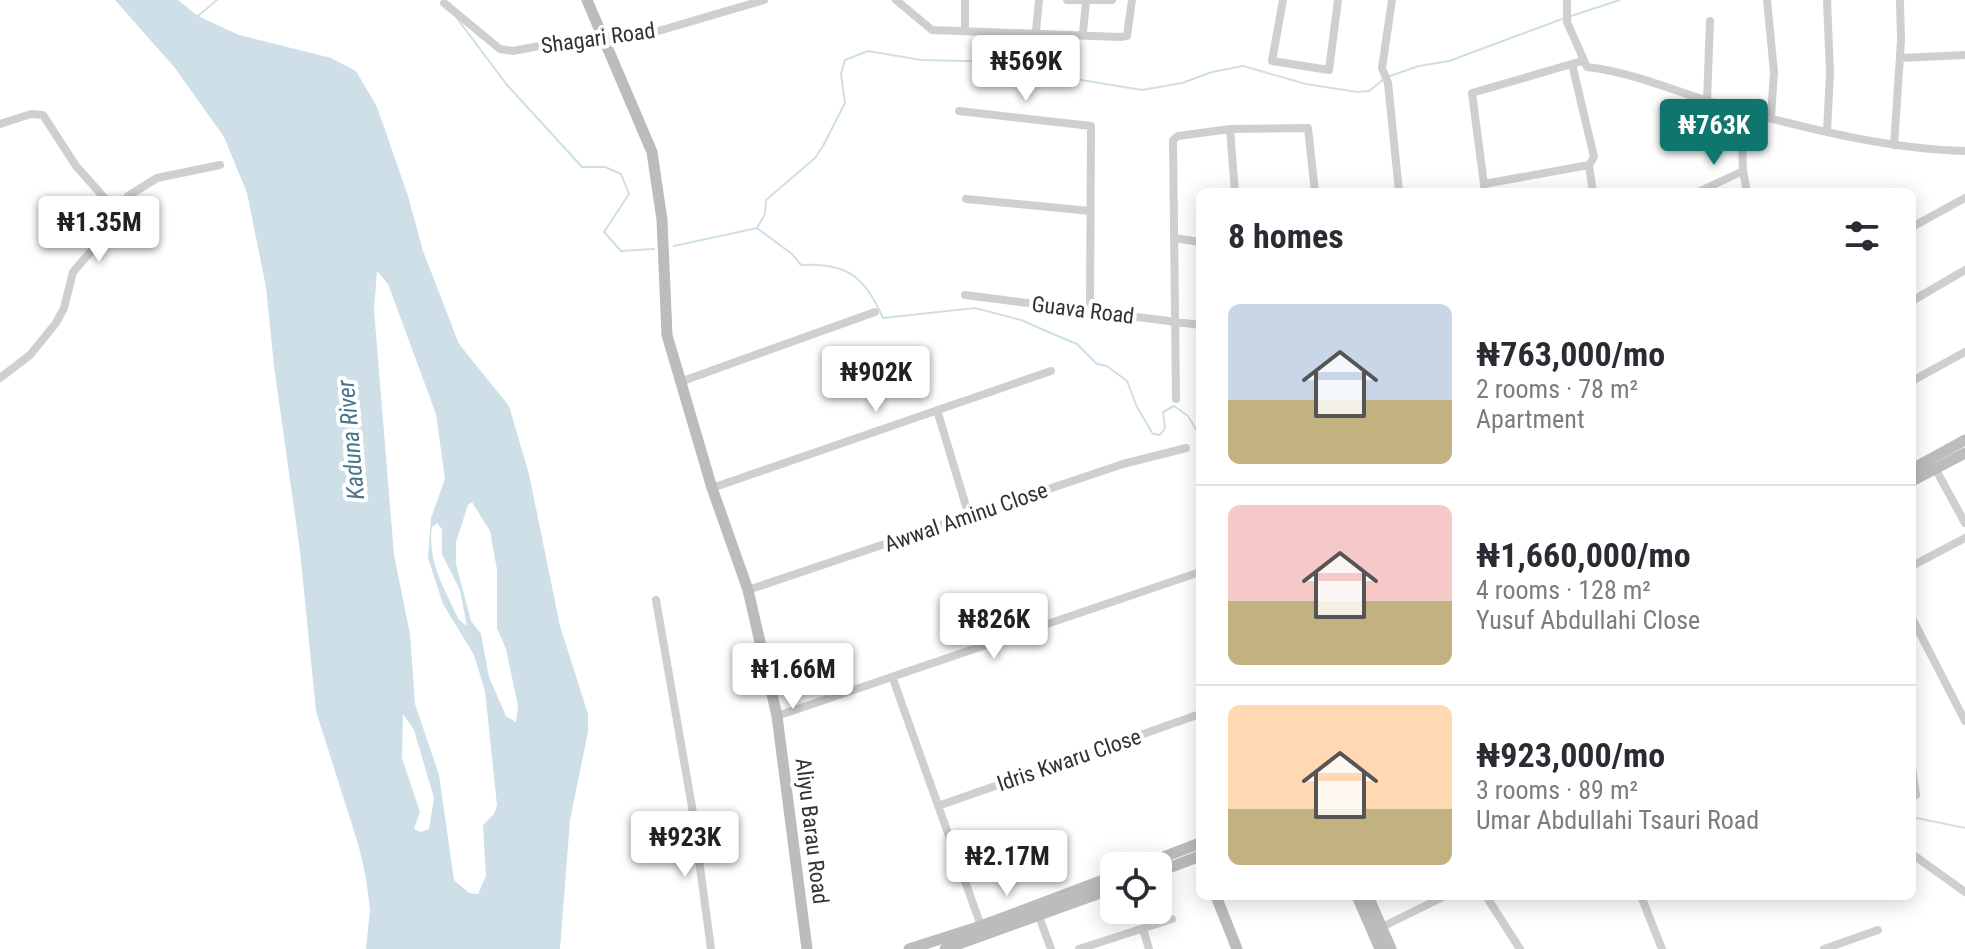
<!DOCTYPE html>
<meta charset="utf-8">
<style>
body{margin:0;font-family:"Roboto Condensed",sans-serif;background:#f2f2f3;color:#2b2b33;height:100vh;display:flex;flex-direction:column;font-size:30px;white-space:nowrap}
*{box-sizing:border-box;margin:0}
p{font-size:26px;color:#7c7c81}
.icon{flex:none;width:44px;height:44px;fill:none;stroke:currentColor;stroke-width:2;stroke-linecap:round;stroke-linejoin:round}
.map{position:relative;flex:1;overflow:hidden}
.drawer{position:absolute;left:1196px;top:188px;width:720px;height:712px;display:flex;flex-direction:column;background:#fff;border-radius:12px;box-shadow:0 4px 20px #0003}
.drawer>*{flex:none}
.controls{position:absolute;left:1100px;top:852px;display:grid;gap:16px}
.controls a{display:grid;place-items:center;width:72px;height:72px;border-radius:12px;background:#fff;box-shadow:0 4px 20px #0003;font-size:40px}
.price{position:absolute;translate:-50% -68px;padding:0 18px;border-radius:8px;background:#fff;color:#222;font-size:26px;line-height:52px;filter:drop-shadow(0 2px 4px #0008)}
.price::after{content:'';position:absolute;left:50%;top:48px;width:24px;height:18px;margin-left:-12px;background:inherit;clip-path:polygon(0 0,100% 0,50% 100%)}
.price.current{background:#0f766e;color:#fff}
ul{padding:0;list-style:none}
li{display:flex;align-items:center;gap:24px;height:200px;padding:0 32px}
li+li{border-top:2px solid #e1e1e2}
li span{display:grid;place-items:center;flex:none;width:224px;height:160px;border-radius:12px;color:#555}
li>.icon{margin-inline-start:auto}
span .icon{width:96px;height:96px;fill:#fffc;stroke-width:1}
li b{font-size:34px}
h2{display:flex;justify-content:space-between;align-items:center;height:96px;padding:0 32px;font-size:34px}
.map>svg:first-child{display:block}
.water{fill:#cedfe8;fill-rule:evenodd}
.lines{fill:none;stroke-linecap:round;stroke-linejoin:round}
.stream{stroke:#cedfe8;stroke-width:2}
.street{stroke:#cfcfcf;stroke-width:8}
.secondary{stroke:#bcbcbc;stroke-width:11}
.labels{text-anchor:middle;dominant-baseline:central;stroke-width:8;stroke-linejoin:round;paint-order:stroke}
.street-label{font-size:22px;fill:#323232;stroke:#fff}
.water-label{font-size:24px;font-style:italic;fill:#49748b;stroke:#fff}
</style>
<div class="map">
<svg width="1965" height="949" viewBox="0 0 1965 949">
<rect width="100%" height="100%" fill="#fff"/>
<!-- water -->
<path class="water" d="M115,0H178L198,16L239,35L331,58L356,71L377,107L408,196L423,251L459,344L509,406L529,474L560,626L588,714V732L570,820L560,949H366L370,910L366,878L359,847L316,711L300,551L274,366L266,287L247,193L224,137L175,68ZM377,271L388,284L436,414L445,479L431,518L428,558L443,604L474,655L485,691L497,805L494,814L483,825L486,876L478,894L469,893L454,880L439,775L415,704L410,634L394,555L374,310ZM472,502L490,531L497,570V628L506,649L518,706L516,722L506,716L489,677L481,634L471,621L456,564V542L468,505ZM437,523L442,529V554L460,590L467,626L459,620C445,589 427,562 432,527ZM403,714L414,730L434,798L429,829L421,832L414,829L420,812L402,758Z"/>
<g class="lines">
<!-- stream -->
<path class="stream" d="M197,17L217,0
M456,17L507,85L582,167H605L621,174L629,194L604,232L621,251L654,249
M1568,17L1620,0
M1390,76L1419,66L1449,61L1562,19
M757,228L765,214L766,200L815,158L823,146L845,103L841,74L845,60L868,51L921,60L1045,63L1075,79L1142,90L1182,83L1212,72L1243,66L1306,84L1357,92L1369,91L1384,79
M674,246L757,228L792,254L801,265C847,262 865,277 883,318L975,308L1021,320L1053,334L1077,344L1097,364L1107,366L1127,381L1137,407L1153,434L1160,435L1165,428L1163,412L1174,406L1188,416L1200,436
M1912,817L1965,828"/>
<!-- street -->
<path class="street" d="M896,0L932,30L1120,37L1127,36L1132,0
M1067,0H1112
M1283,0L1272,61L1329,70L1338,0
M1392,0L1382,68L1388,83L1399,192
M1567,0V22L1587,67C1640,73 1690,98 1741,111C1814,130 1889,149 1965,151
M1767,0L1774,72L1771,117
M1827,0L1830,72L1827,132
M444,3L500,49L513,51L576,39L655,32L764,0
M965,29V0
M1036,31L1039,0
M1083,33L1086,1
M1901,58L1965,55
M1572,64L1594,157L1589,165L1593,192
M1707,101L1710,21
M959,111L1091,126L1090,310
M1741,111L1743,171L1747,192
M0,124L31,114L43,115L76,166L117,212
M1230,129L1235,192
M1894,145L1901,41L1900,0
M1484,184L1589,165
M1485,192L1472,93L1582,61
M1698,192L1743,171
M966,199L1090,211
M1912,227L1965,198
M1174,238L1200,242
M965,295L1200,325
M1912,301L1965,270
M0,378L30,355L56,323L64,308L73,272L107,233L128,196L157,178L220,165
M1912,381L1965,352
M680,382L875,312
M1176,399L1173,140L1178,136L1230,129L1308,128L1315,192
M937,410L969,516
M1936,470L1965,523
M712,488L1051,371
M1912,566L1965,538
M748,590L1123,464L1186,448
M656,600L692,807L711,949
M1912,618L1965,721
M893,679L981,926
M777,716L1200,572
M1912,766L1916,795
M938,806L1200,714
M1912,854L1965,892
M1486,896L1520,949
M1641,896L1662,949
M1037,911L1051,949
M1382,927L1445,896
M1143,929L1149,949
M1079,949L1172,919
M1824,949L1878,930"/>
<!-- secondary -->
<path class="secondary" d="M587,0L652,152L662,220L667,335L712,488L748,590L777,716L807,949
M1912,469L1965,440
M1912,481L1965,453
M1140,866L1200,843
M1158,872L1200,856
M1216,896L1237,949
M1357,896L1380,949
M1368,896L1391,949
M909,949L981,926L1114,876
M945,949L1114,888"/>
</g>
<g class="labels">
<!-- street labels -->
<g class="street-label">
<text transform="translate(598 38) rotate(-8)">Shagari Road</text>
<text transform="translate(1083 310) rotate(7)">Guava Road</text>
<text transform="translate(966 517) rotate(-19)">Awwal Aminu Close</text>
<text transform="translate(1069 760) rotate(-19)">Idris Kwaru Close</text>
<text transform="translate(812 831) rotate(83)">Aliyu Barau Road</text>
</g>
<!-- water labels -->
<g class="water-label">
<text transform="translate(351 440) rotate(-95)">Kaduna River</text>
</g>
</g>
</svg>
<div class="controls">
<a><svg class="icon" aria-label="locate" viewBox="0 0 24 24"><circle cx="12" cy="12" r="6"/><path d="M12 2v4M12 18v4M2 12h4M18 12h4"/></svg></a>
</div>
<b class="price" style="left:1026px;top:103px">₦569K</b>
<b class="price current" style="left:1714px;top:167px">₦763K</b>
<b class="price" style="left:99px;top:264px">₦1.35M</b>
<b class="price" style="left:876px;top:414px">₦902K</b>
<b class="price" style="left:994px;top:661px">₦826K</b>
<b class="price" style="left:793px;top:711px">₦1.66M</b>
<b class="price" style="left:685px;top:879px">₦923K</b>
<b class="price" style="left:1007px;top:898px">₦2.17M</b>
<section class="drawer">
<h2>8 homes<svg class="icon" aria-label="filters" viewBox="0 0 24 24"><path d="M4 7h16M4 17h16"/><circle cx="9" cy="7" r="2"/><circle cx="15" cy="17" r="2"/></svg></h2>
<ul>
<li><span style="background:linear-gradient(#c9d6e8 60%,#c2b280 0)"><svg class="icon" aria-label="home" viewBox="0 0 24 24"><path d="M3 11l9-7 9 7M6 9v11h12V9"/></svg></span><div><b>₦763,000/mo</b><p>2 rooms · 78 m²</p><p>Apartment</p></div></li>
<li><span style="background:linear-gradient(#f6c9c9 60%,#c2b280 0)"><svg class="icon" aria-label="home" viewBox="0 0 24 24"><path d="M3 11l9-7 9 7M6 9v11h12V9"/></svg></span><div><b>₦1,660,000/mo</b><p>4 rooms · 128 m²</p><p>Yusuf Abdullahi Close</p></div></li>
<li><span style="background:linear-gradient(#ffd9b3 65%,#c2b280 0)"><svg class="icon" aria-label="home" viewBox="0 0 24 24"><path d="M3 11l9-7 9 7M6 9v11h12V9"/></svg></span><div><b>₦923,000/mo</b><p>3 rooms · 89 m²</p><p>Umar Abdullahi Tsauri Road</p></div></li>
</ul>
</section>
</div>
